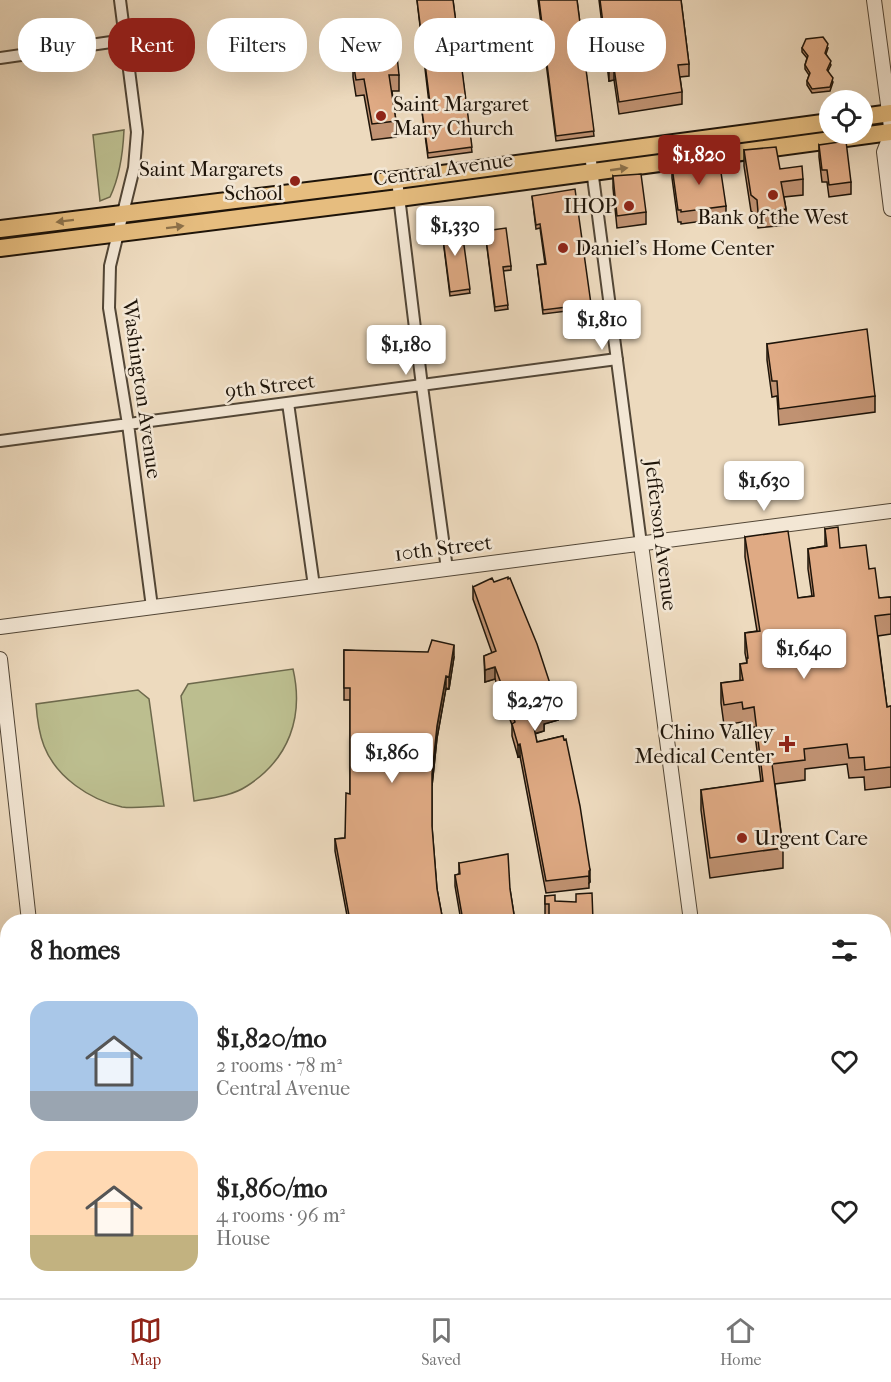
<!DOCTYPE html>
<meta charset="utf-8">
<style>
body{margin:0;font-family:"IM FELL French Canon",serif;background:#f2f2f2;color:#222;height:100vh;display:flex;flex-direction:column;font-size:22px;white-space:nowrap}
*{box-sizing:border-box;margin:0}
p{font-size:20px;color:#767676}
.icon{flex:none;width:33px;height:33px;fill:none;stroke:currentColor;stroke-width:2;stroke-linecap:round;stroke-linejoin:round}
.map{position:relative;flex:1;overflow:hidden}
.sheet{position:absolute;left:0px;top:914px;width:891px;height:386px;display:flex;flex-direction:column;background:#fff;border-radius:24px 24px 0 0;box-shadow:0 6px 24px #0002}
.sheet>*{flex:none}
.guide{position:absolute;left:18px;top:18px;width:855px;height:54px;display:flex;gap:12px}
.tools{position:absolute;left:819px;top:90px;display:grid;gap:12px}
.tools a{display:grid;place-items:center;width:54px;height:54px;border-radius:50%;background:#fff;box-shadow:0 6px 24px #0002;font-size:30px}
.price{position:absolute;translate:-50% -51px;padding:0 14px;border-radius:6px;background:#fff;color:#222;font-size:20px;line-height:39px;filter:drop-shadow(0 2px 3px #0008)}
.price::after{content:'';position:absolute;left:50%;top:36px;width:18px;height:14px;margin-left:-9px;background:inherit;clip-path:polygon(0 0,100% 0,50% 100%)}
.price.active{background:#8f2418;color:#fff}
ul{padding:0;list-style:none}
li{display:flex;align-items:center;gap:18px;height:150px;padding:0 30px}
li span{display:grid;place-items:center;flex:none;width:168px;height:120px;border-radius:18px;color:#555}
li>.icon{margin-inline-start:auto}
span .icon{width:72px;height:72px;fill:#fffc;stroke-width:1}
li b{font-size:26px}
h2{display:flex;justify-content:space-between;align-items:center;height:72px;padding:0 30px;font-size:26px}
.tag{padding:0 21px;border-radius:24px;background:#fff;box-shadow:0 6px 24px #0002;font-size:21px;line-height:54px}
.tag.active{background:#8f2418;color:#fff}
.tabs{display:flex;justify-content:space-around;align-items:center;height:84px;border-top:2px solid #e0e0e0;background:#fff;font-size:16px;color:#767676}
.tabs a{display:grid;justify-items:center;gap:3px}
.tabs .active{color:#8f2418}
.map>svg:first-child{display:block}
.green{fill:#bcbe8f;stroke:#6d694c;stroke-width:1.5}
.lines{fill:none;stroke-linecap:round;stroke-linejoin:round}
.minor-casing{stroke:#524636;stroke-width:14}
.tertiary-casing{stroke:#524636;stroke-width:16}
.primary-casing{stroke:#1e1409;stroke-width:20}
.minor{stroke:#f3e7d5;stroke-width:10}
.tertiary{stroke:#f3e7d5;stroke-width:14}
.primary{stroke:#e6bd7f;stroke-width:16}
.wall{fill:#c09272;stroke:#1e1409;stroke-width:1.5}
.shaded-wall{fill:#9c775c;stroke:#1e1409;stroke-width:1.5}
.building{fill:#dfaa84;stroke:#1e1409;stroke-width:1.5}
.oneway{fill:#8c714a}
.poi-dot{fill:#8f2418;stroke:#f3e7d5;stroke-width:2}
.labels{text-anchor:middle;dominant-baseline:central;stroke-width:5;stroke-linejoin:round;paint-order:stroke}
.poi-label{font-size:21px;fill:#1e1409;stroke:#f3e7d5;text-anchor:start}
.street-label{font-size:21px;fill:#1e1409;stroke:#f3e7d5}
</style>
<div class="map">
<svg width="891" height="1298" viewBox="0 0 891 1298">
<rect width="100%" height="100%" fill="#eddabe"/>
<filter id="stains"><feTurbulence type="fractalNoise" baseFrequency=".00333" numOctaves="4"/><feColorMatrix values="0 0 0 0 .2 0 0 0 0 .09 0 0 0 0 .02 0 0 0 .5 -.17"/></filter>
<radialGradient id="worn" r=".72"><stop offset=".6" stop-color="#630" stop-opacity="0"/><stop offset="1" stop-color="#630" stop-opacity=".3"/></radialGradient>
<!-- green -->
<path class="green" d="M124,130C123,153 120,176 110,197L100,201L93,135Z
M293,669C304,717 289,759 247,786C232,796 212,798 194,801L181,696L188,684Z
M138,690L149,699L164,806C151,806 135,809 122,807C90,800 56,777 44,746C39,733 37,718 36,704Z
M539,1292H711L712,1298H534Z"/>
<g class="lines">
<!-- minor casing -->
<g class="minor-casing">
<path id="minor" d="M120,0L137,132L134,168L110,266L109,308L128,424L152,607
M0,58L125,40
M590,154L641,544
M397,180L422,386L447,569
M288,403L314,586
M0,441L617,359
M0,1009L8,1008
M884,1141L891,1140
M0,1205L8,1204"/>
</g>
<!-- tertiary casing -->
<g class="tertiary-casing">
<path id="tertiary" d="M874,0L891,127
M891,134L884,152L891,209
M641,544L691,921
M0,627L891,511
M0,659L29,921
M82,1292L83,1298
M739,1292L740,1298"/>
</g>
<!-- primary casing -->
<g class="primary-casing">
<path id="primary" d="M862,117L891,113
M0,229L397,180L830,122
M0,248L399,198L891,132"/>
</g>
<!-- minor -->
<use href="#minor" class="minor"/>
<!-- tertiary -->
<use href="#tertiary" class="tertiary"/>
<!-- primary -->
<use href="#primary" class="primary"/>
</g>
<!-- wall -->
<path class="wall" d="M417,0H453L472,152L428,158L421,104L429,103Z
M538,0H577L594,136L556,141Z
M599,0H681L689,64V76L680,77L682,92V104L619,114L614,80L609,81Z
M802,48H828L826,54L831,65L828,71L833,82L830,91L812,93L807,85V81L809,75L805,69V65L807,58L802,52Z
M353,61L399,75V91H392L396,121V137L372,140L364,95L356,96L353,77Z
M819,145L851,182V194L829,197L827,182H822L819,157Z
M744,150L780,169L803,179V195L784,197L786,209V225L758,228L757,216L751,211L744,166Z
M672,167L726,206V218L681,224V222H678L672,178Z
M613,176L646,212V224L617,228L613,188Z
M532,196L591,304V308L543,314L537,265L545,264L540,228L536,229Z
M441,223L460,239L470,293L450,296Z
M485,231L511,266V270L503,271L508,309L495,311Z
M767,344L875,396V412L779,425L777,396L772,397L767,360Z
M825,529L840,548L869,569L879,598L891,597V634L878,636L887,707L891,706V787L865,790L864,777L849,778L847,764L805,769V780L775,784L783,848V868L710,878L701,810V790L761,782L754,727L743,729L742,722L724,725L721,703V683L740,681V664L747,663L745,653V633L757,631L745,557V537L798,598L812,596L808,569V549L825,546Z
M473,587L558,720L544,724V731L535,734L537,742L563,736L590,882L589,883V888L546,893L520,756L518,757L512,736V725L495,679L485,682L484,656L492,653L473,599Z
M344,650L454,657L449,689L446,688L437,738L432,786V827L437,889L443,921H348L335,851V839L345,838L350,794V700H344Z
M459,863L510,889L515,921H461L455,886V875L459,874Z
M545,896L555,901L549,916H545Z"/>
<!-- shaded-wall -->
<path class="shaded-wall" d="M614,68V80L609,81V69Z
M454,645V657L449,689V677Z
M495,667V679L485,682V670Z
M446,676V688L437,738L432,786V774L437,726Z
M558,708V720L544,724V731L533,734V723L543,713Z
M520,744V756L518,757V745Z
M590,870V882L589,883V871Z"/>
<!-- building -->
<path class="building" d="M417,0H453L472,147L428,153L421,104L430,103Z
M539,0H577L594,131L556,136Z
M600,0H681L689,64L678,65L682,92L619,102L614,68L609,69Z
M823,37L828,44L825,53L831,61L827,70L833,78L830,87L812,89L807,81L810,73L805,65L808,56L802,48L806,39Z
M397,56L399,75H389L396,121L372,124L364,79L356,80L353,61Z
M846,141L851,182L829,185L827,170H822L819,145Z
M776,147L780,169L802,166L803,179L781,182L786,209L758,212L757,200L751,195L744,150Z
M719,159L726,206L681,212V210H678L672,167Z
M641,174L646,212L617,216L613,176Z
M575,189L591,304L543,310L537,265L546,264L540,224L536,225L532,196Z
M457,221L460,239L463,238L470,289L450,292L441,223Z
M506,228L511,266L503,267L508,305L495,307L485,231Z
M867,329L875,396L779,409L777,381H772L767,344Z
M838,527L840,548L866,545L869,569L875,568L879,598L891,597V614L875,616L887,707L891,706V767L865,770L864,757L849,758L847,744L804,749L805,760L772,764L783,848L710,858L701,790L763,781L754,707L743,709L742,702L724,705L721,683L743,680L740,664L747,663V658H748L745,633L760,631L745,537L788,531L798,598L814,596L808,549L827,546L825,529Z
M508,577V579L510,578L537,644L558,708L543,713L544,719L533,723L537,742L563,736L564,740L566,739L580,806L590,870L589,871V876L546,881L520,744L518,745L512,724L515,722L495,667L485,670L484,656L496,651L473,587L492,578L494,582Z
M432,640L454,645L449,677L446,676L437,726L432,774V826L437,889L443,921H350L335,839L345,838L346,793L350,794V688H344V650L428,652Z
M508,854L510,889L515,921H463L455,875L460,874L459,863Z
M592,893L593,921H549V904H545V896L555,895V901L576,902V894Z"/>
<!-- one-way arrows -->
<defs><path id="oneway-solid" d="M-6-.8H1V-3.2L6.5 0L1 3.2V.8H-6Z" transform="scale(1.5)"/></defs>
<g class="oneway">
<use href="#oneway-solid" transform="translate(619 169) rotate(-8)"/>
<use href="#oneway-solid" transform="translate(65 221) rotate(173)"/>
<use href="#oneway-solid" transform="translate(175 227) rotate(-7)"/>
</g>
<!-- markers -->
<g class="poi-dot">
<circle cx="381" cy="116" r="6"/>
<circle cx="295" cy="181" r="6"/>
<circle cx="773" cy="195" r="6"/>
<circle cx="629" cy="206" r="6"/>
<circle cx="563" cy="248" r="6"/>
<path d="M784 735h6v6h6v6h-6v6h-6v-6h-6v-6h6z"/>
<circle cx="742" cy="838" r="6"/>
</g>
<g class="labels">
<!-- poi labels -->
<g class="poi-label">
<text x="393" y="104">Saint Margaret<tspan x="393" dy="24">Mary Church</tspan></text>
<text x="283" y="169" text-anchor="end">Saint Margarets<tspan x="283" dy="24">School</tspan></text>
<text x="617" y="206" text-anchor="end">IHOP</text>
<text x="773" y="217" text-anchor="middle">Bank of the West</text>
<text x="575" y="248">Daniel’s Home Center</text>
<text x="774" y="732" text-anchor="end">Chino Valley<tspan x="774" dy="24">Medical Center</tspan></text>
<text x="754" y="838">Urgent Care</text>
</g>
<!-- street labels -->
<g class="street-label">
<text transform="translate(443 169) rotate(-8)">Central Avenue</text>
<text transform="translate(270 386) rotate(-7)">9th Street</text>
<text transform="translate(142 389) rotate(82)">Washington Avenue</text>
<text transform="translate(661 535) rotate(83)">Jefferson Avenue</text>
<text transform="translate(443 548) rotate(-7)">10th Street</text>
</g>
</g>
<rect width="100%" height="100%" filter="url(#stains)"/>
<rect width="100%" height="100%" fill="url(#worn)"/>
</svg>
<div class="tools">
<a><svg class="icon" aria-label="locate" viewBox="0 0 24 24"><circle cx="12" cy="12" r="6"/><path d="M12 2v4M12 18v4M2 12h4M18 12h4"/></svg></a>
</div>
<b class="price active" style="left:699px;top:186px">$1,820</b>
<b class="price" style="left:455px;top:257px">$1,330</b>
<b class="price" style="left:602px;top:351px">$1,810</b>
<b class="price" style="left:406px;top:376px">$1,180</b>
<b class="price" style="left:764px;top:512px">$1,630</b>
<b class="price" style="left:804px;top:680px">$1,640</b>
<b class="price" style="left:535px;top:732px">$2,270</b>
<b class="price" style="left:392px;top:784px">$1,860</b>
<div class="guide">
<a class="tag">Buy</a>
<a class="tag active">Rent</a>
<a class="tag">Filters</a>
<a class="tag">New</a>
<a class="tag">Apartment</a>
<a class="tag">House</a>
</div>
<section class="sheet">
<h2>8 homes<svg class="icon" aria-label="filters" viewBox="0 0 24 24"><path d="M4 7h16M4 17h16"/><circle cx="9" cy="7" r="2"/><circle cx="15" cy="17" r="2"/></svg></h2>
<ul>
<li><span style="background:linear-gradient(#a9c7e8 75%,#9aa5b1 0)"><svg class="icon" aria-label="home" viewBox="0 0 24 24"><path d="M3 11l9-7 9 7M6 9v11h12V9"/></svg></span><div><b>$1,820/mo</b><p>2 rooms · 78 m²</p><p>Central Avenue</p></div><svg class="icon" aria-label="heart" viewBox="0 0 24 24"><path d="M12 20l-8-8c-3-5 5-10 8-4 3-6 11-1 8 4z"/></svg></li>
<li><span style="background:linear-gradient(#ffd9b3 70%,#c2b280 0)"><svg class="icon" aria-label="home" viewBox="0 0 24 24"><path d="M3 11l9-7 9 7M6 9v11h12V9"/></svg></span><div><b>$1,860/mo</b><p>4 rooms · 96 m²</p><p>House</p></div><svg class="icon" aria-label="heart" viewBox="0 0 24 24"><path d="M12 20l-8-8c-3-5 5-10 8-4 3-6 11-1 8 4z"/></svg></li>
</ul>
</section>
</div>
<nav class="tabs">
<a class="active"><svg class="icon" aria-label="map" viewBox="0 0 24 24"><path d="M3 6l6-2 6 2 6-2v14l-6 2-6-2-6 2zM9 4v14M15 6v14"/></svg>Map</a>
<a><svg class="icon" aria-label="saved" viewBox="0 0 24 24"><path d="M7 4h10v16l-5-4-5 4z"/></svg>Saved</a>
<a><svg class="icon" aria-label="home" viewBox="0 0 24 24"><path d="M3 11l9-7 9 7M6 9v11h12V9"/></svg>Home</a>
</nav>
